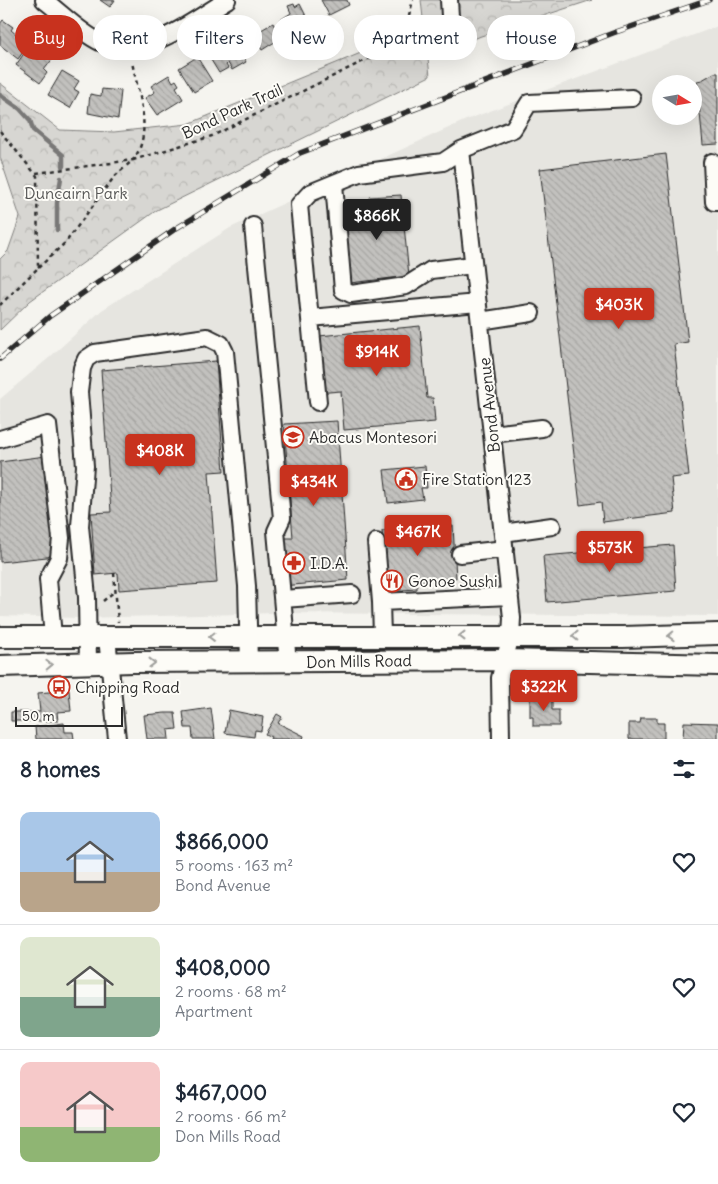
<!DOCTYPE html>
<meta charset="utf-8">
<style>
body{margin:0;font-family:Delius,sans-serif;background:#f2f2f3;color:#1f2937;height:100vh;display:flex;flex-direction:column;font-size:19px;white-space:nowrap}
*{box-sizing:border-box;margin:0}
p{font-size:16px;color:#747a83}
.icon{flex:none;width:28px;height:28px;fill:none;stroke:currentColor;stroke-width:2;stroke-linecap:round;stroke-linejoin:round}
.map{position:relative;height:739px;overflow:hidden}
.panel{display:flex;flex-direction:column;background:#fff;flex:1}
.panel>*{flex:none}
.banner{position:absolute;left:15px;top:15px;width:689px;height:45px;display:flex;gap:10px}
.needle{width:32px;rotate:101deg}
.buttons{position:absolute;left:652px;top:75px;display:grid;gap:10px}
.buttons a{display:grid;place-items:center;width:50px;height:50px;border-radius:50%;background:#fff;box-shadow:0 5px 20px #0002;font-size:25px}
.scale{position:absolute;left:15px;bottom:12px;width:108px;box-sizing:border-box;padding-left:5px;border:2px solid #2b2b2b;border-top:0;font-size:14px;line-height:18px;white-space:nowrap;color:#2b2b2b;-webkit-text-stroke:4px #fdfcf7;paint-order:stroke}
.price{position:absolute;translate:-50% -42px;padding:0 11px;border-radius:5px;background:#c8321e;color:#fff;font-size:16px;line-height:32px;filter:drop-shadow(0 1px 2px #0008)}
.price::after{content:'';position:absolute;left:50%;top:30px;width:15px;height:11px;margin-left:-8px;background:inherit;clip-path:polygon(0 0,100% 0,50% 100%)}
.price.selected{background:#222;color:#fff}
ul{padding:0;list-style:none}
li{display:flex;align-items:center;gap:15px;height:125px;padding:0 20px}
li+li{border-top:1px solid #e0e1e3}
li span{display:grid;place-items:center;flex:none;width:140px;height:100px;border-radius:10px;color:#555}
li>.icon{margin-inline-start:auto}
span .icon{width:60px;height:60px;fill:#fffc;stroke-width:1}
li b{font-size:21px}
h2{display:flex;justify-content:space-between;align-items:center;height:60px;padding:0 20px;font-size:21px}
.pill{padding:0 18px;border-radius:22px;background:#fff;box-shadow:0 5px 20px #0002;font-size:18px;line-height:45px}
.pill.selected{background:#c8321e;color:#fff}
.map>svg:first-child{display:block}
.built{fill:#e6e5e0;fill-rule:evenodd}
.park{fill:url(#park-crowns);stroke:#81807e}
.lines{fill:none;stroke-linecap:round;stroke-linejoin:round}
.stream{stroke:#797877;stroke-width:4.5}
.building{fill:url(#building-back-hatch);stroke:#2b2b2b}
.minor-casing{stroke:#2b2b2b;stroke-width:20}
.major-casing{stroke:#2b2b2b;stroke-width:24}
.path{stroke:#2b2b2b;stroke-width:2.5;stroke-dasharray:4 4;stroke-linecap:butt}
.minor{stroke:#fdfcf7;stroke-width:16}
.major{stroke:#fdfcf7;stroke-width:20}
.rail-casing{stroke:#2b2b2b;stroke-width:5.5}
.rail{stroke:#fdfcf7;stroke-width:4;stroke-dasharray:11;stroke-linecap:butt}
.oneway{stroke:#9e9e9b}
.labels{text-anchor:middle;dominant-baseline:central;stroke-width:4;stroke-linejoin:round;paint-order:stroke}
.street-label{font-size:16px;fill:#2b2b2b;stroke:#fdfcf7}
.park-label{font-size:16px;fill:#565655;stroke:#fdfcf7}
.poi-label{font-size:16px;fill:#2b2b2b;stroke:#fdfcf7;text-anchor:start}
</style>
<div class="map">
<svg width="718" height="739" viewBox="0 0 718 739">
<defs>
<pattern id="park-crowns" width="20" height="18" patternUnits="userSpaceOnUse" patternTransform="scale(1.25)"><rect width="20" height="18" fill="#d7d6d2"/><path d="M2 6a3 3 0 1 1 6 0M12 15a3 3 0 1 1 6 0" fill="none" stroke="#b9b8b4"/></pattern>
<pattern id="building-back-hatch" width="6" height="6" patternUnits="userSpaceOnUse" patternTransform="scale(1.25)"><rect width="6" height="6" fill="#c2c1be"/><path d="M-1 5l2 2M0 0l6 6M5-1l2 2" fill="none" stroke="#a7a6a3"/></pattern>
</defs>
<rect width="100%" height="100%" fill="#f5f4ef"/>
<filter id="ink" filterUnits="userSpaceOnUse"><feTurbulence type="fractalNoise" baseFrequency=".02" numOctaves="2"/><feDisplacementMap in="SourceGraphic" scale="10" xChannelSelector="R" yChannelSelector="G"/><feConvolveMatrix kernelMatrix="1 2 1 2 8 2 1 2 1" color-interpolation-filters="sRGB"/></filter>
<g filter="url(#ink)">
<!-- built -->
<path class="built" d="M718,26V616L277,613L80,618L0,616V399L50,357L102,310L230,228L466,120ZM661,84H694V116H661Z"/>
<!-- park -->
<path class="park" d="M421,0H592L481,36L428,58L430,76L157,210L30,301L0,330V259L8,251L20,217L0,157V83L60,130L114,132L188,124L424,27Z"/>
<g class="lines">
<!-- stream -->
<path class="stream" d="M0,95L20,109L30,120L33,130L63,155V166
M57,230V203L61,178"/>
</g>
<!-- building -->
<path class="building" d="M100,0H115L110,7Z
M321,0H347L349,5L329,15Z
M294,4L295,7L300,4L310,24L306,26L309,32L297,37L294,31L290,33L287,27L283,29L279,21L291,13L288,6Z
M3,20L13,27L11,30L17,35L19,32L31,41L18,59L0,45V24Z
M273,23L281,38L262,50L253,35Z
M238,32L247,48L248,50L241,54L246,62L232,70L228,63L226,65L228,68L219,73L206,52Z
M32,42L54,57L44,70L47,73L40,83L16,65Z
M197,57L212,81L194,92L179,68Z
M62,71L79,81L74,89L79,92L70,108L48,95Z
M714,73H718V144L703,145L697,81L702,80Z
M169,75L173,82L176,80L179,85L176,87L183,99L157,115L145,98L155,92L151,86Z
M102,89L121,91L118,119L88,113L90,94L101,96Z
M666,154L688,342L674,344L689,476L671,478L675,513L603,522L601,502L580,505L540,169Z
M401,195L409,276L350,283L344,212L373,210L370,197Z
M420,326L427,398H433L435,422L344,430L341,391L317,393L319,336Z
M216,361L224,471L209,472L217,583L119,590L118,573L95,575L91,513L111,512L101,370Z
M337,421L348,580L282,586L279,538H293L284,424Z
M46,456L56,556L0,562V462Z
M425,466L427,488H421L423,499L388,503L384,470Z
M453,526L456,578L417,581V589L386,591L382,531Z
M673,545L676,591L547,602L543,556Z
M69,690L71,711L57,712L58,721H11V712H40L38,693Z
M530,697H552V710H559V726H533V717H530Z
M211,708L215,739H193L192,728H185L183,712Z
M229,710L263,717L261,731L255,730L254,737L225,733Z
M165,713H175L177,729L168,730L169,739H147L144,715Z
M277,714L282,717L278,723L304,736L303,739H270L271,737L265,734Z
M641,718H657V723H664V739H629V723H640Z
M684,722L718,723V739H683Z
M64,723L65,732H73L74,739H36L35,727Z"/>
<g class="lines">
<!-- minor casing -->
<g class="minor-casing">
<path id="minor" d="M44,0C60,12 82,34 100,42C144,61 191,22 227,0
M449,0L450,16
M461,150L512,618L511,635L500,678L501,739
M712,162L714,202H718
M334,184L343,290L351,294L406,286L431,270L473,265
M253,226L282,518L276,531L288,663
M310,318L478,303
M480,321L531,313
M318,402L299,205L310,193L359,173L443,162L461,150L513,129L529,103L632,98
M492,434L542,428
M0,439L48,425L61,538L59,558L48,579L53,637
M503,533L552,526
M376,542L381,602
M460,554L505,549
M283,599L352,594
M382,636L381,602L510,596
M107,637L117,739
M88,664L87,597L80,526L85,466L79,392L82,368L86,359L95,353L207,337L221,344L225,352L247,586L249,663"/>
</g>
<!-- major casing -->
<g class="major-casing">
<path id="major" d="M0,637H623L718,634
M0,666L133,662L505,660L718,665"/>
</g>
<!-- path -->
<path class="path" d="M0,131L37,176L38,268L0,305
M36,173L133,160C154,133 138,93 132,62
M38,268L66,242L114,177L133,160L212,136L392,47L405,32L413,0
M114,573L118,622
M103,601L115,591"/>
<!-- minor -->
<use href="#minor" class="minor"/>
<!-- major -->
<use href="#major" class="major"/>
<!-- rail casing -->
<g class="rail-casing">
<path id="rail" d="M0,359L50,316L175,229L300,153L613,33L709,0"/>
</g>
<!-- rail -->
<use href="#rail" class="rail"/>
</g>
<!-- one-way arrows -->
<defs><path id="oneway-chevron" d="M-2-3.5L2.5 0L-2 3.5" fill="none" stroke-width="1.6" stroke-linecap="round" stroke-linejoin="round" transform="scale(1.25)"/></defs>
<g class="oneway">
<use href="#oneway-chevron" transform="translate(462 636) rotate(180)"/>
<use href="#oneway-chevron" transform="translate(575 636) rotate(-179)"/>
<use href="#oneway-chevron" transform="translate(671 636) rotate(178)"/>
<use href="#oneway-chevron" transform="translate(212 637) rotate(180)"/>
<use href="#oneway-chevron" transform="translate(152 663)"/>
<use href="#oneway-chevron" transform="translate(49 665) rotate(-2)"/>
</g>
</g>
<!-- icons -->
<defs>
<g id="school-ring" transform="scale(1.125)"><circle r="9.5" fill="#fdfcf7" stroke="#c8321e" stroke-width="1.5"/><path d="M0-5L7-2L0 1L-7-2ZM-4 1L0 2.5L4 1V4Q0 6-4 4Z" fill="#c8321e"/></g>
<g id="civic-ring" transform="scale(1.125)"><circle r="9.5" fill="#fdfcf7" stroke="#c8321e" stroke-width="1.5"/><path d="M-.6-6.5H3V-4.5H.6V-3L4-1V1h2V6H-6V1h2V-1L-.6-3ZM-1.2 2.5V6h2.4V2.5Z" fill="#c8321e"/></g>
<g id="pharmacy-ring" transform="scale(1.125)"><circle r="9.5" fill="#fdfcf7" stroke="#c8321e" stroke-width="1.5"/><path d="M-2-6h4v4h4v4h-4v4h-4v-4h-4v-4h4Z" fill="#c8321e"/></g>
<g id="restaurant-ring" transform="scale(1.125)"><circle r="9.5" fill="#fdfcf7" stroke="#c8321e" stroke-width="1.5"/><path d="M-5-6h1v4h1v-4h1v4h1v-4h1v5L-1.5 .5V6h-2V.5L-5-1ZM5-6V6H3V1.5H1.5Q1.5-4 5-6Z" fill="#c8321e"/></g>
<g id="bus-ring" transform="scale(1.125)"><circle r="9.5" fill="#fdfcf7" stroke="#c8321e" stroke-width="1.5"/><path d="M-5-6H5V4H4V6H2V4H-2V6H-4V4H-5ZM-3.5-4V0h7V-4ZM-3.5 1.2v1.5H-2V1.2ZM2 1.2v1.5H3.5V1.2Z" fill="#c8321e"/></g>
</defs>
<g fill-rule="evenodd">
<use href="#school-ring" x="293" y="437"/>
<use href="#civic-ring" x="406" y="479"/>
<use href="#pharmacy-ring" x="294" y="563"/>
<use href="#restaurant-ring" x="392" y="581"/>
<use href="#bus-ring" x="59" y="687"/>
</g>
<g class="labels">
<!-- street labels -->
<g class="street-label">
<text transform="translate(232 111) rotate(-25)">Bond Park Trail</text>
<text transform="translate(489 405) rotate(-96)">Bond Avenue</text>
<text transform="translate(359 661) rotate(-1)">Don Mills Road</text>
</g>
<!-- park labels -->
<g class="park-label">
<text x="76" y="193">Duncairn Park</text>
</g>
<!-- poi labels -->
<g class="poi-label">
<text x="309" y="437">Abacus Montesori</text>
<text x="422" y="479">Fire Station 123</text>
<text x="310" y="563">I.D.A.</text>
<text x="408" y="581">Gonoe Sushi</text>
<text x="75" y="687">Chipping Road</text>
</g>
</g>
</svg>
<div class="buttons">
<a><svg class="needle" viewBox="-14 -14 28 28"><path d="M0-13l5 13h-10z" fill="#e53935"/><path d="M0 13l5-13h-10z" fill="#747a83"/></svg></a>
</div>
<div class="scale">50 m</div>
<b class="price selected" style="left:377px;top:241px">$866K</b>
<b class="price" style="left:619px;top:330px">$403K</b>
<b class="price" style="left:377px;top:377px">$914K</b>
<b class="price" style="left:160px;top:476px">$408K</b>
<b class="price" style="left:314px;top:507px">$434K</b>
<b class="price" style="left:418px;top:557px">$467K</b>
<b class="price" style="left:610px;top:573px">$573K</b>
<b class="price" style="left:544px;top:712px">$322K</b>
<div class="banner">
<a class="pill selected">Buy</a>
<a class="pill">Rent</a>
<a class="pill">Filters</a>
<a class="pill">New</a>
<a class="pill">Apartment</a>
<a class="pill">House</a>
</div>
</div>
<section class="panel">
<h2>8 homes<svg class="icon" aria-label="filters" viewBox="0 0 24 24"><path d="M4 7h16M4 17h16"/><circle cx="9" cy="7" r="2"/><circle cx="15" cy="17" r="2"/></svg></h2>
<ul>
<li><span style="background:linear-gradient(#a9c7e8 60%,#b9a48a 0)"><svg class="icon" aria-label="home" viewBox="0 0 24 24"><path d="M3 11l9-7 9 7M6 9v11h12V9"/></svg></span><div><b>$866,000</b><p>5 rooms · 163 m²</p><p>Bond Avenue</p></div><svg class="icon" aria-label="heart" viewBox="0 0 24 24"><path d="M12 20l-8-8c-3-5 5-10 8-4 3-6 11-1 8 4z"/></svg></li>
<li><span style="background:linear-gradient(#dfe7d0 60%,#7fa58c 0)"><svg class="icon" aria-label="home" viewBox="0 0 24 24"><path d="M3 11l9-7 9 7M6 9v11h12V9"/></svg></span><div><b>$408,000</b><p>2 rooms · 68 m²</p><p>Apartment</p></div><svg class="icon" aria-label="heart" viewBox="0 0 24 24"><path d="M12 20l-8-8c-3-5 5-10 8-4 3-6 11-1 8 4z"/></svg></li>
<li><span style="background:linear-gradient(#f6c9c9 65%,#8fb573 0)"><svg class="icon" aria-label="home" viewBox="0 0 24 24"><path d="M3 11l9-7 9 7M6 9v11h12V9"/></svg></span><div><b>$467,000</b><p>2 rooms · 66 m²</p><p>Don Mills Road</p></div><svg class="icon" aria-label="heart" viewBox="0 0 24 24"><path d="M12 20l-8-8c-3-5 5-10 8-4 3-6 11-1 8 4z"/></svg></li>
</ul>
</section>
